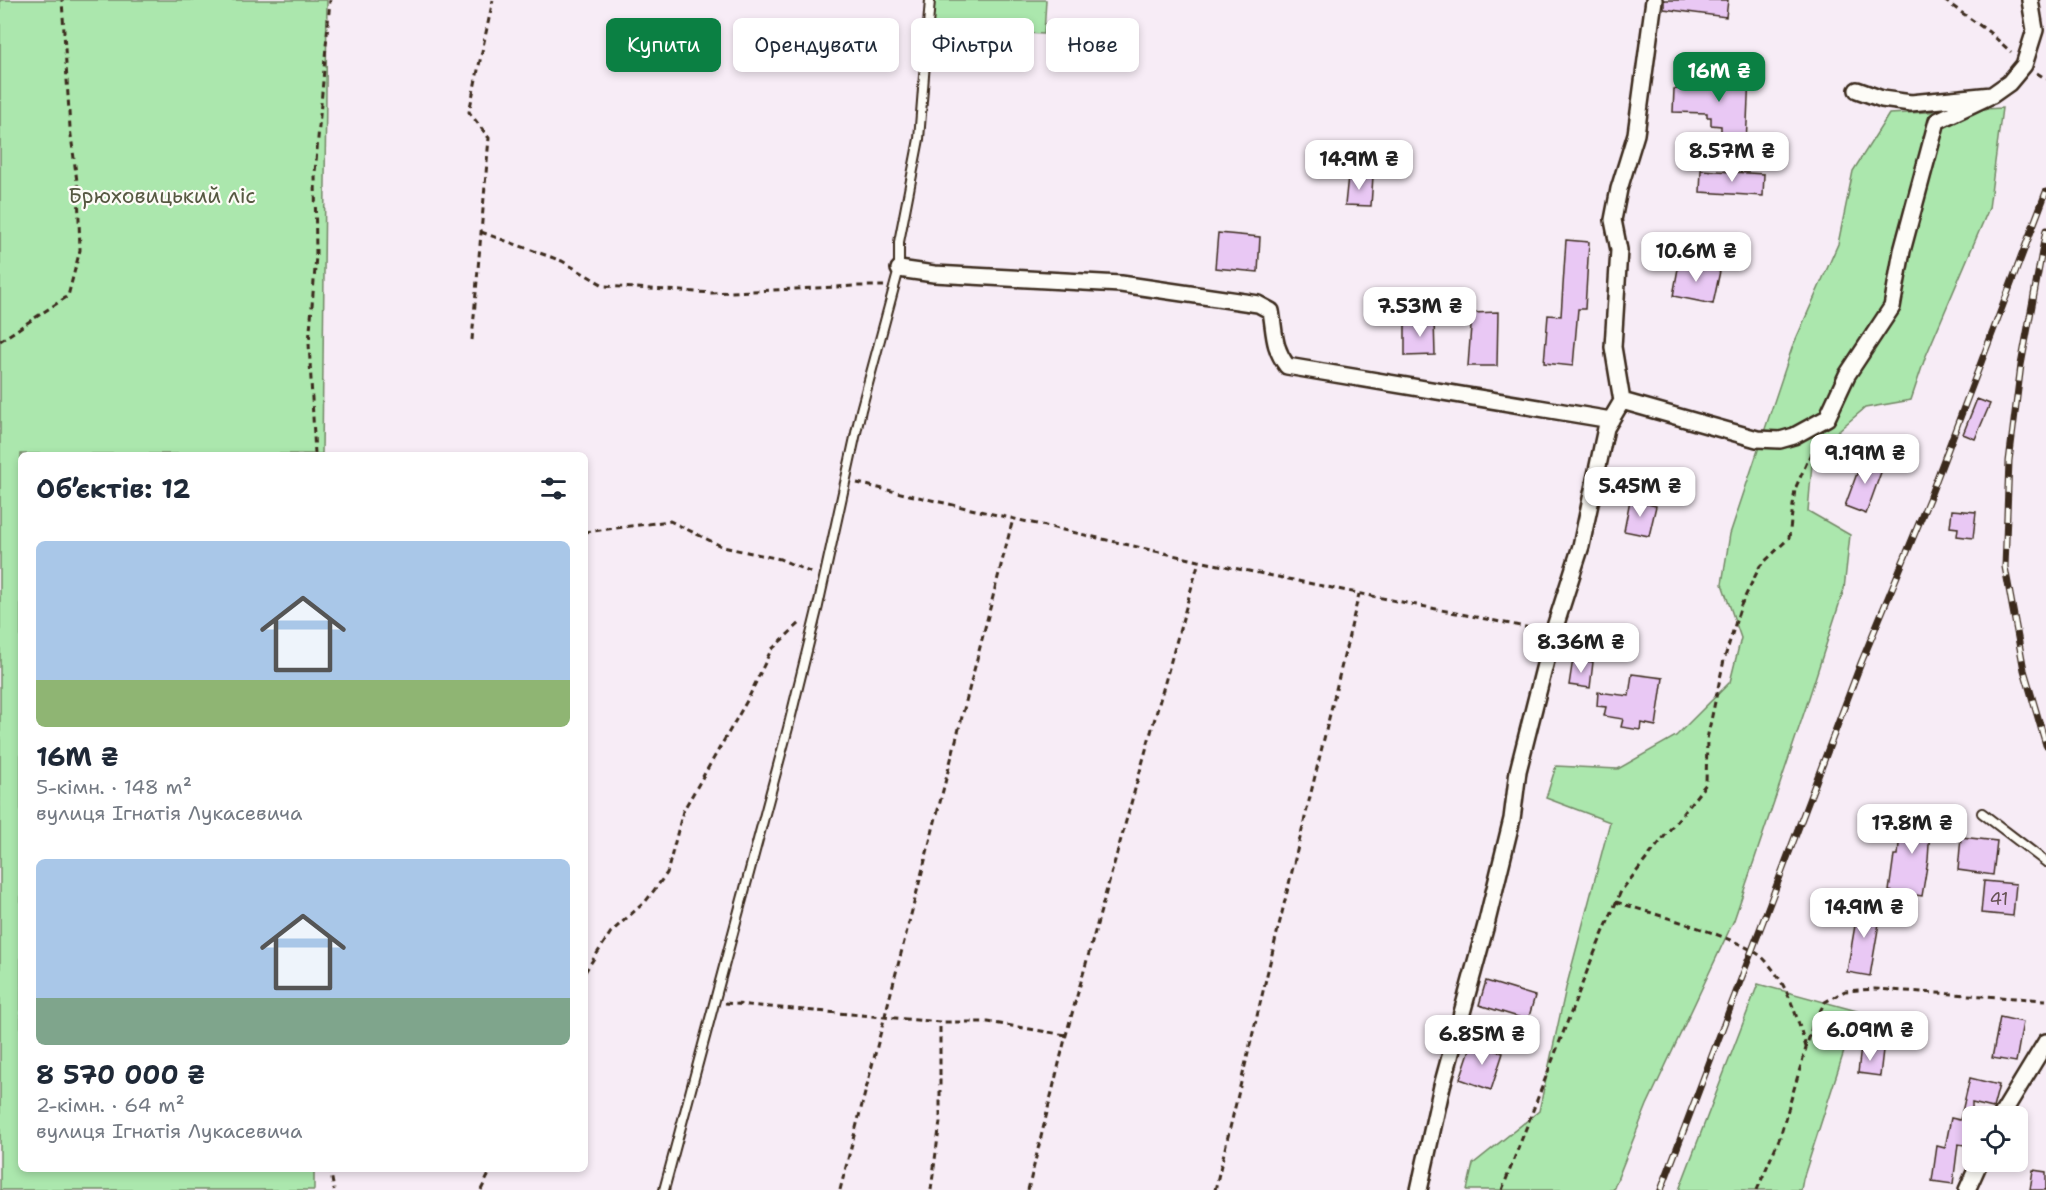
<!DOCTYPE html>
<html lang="uk">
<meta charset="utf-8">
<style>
body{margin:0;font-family:"Shantell Sans",sans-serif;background:#f6f6f7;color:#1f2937;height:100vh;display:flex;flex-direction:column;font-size:22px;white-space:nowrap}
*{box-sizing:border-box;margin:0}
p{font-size:20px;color:#747a83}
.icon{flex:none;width:33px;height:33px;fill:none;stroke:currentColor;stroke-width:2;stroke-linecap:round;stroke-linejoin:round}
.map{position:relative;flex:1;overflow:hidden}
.side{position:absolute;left:18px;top:452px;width:570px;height:720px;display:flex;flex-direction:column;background:#fff;border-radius:9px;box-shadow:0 3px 9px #0003}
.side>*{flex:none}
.guide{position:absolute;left:606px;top:18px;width:570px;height:54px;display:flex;gap:12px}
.fabs{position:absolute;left:1962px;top:1106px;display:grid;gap:12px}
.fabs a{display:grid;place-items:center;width:66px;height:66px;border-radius:9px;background:#fff;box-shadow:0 3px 9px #0003;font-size:30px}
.price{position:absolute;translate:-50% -51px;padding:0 14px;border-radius:12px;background:#fff;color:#222;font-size:20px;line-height:39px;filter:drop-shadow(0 2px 3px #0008)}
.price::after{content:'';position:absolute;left:50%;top:36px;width:18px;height:14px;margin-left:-9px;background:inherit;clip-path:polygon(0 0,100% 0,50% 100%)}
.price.on{background:#0b8043;color:#fff}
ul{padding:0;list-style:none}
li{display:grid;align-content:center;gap:12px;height:318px;padding:0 18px}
li span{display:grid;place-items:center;height:186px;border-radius:9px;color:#555}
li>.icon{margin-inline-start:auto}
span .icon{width:108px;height:108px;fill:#fffc;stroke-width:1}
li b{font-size:26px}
h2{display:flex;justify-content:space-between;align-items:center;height:72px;padding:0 18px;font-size:26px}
.chip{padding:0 21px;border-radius:9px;background:#fff;box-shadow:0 3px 9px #0003;font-size:21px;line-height:54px}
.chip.on{background:#0b8043;color:#fff}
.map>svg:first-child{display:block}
.green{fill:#abe7ad;stroke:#738866;stroke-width:1.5}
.building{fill:#e9c8f4;stroke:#3b2a1e;stroke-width:1.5}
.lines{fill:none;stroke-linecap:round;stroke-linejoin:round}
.service-casing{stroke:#3b2a1e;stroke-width:12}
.minor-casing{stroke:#3b2a1e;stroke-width:20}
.path{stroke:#3b2a1e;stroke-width:3;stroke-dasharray:6 4.5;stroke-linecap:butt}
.service{stroke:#fdfcf7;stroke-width:8}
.minor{stroke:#fdfcf7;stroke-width:15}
.rail-casing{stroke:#3b2a1e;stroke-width:7}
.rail{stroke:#fdfcf7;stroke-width:4.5;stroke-dasharray:14;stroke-linecap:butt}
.labels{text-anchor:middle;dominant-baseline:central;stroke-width:4.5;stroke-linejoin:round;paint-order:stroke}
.number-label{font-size:18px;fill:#665254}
.park-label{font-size:21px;fill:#575942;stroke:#fdfcf7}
</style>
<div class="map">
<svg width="2046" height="1190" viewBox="0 0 2046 1190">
<rect width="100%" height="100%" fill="#f7ecf6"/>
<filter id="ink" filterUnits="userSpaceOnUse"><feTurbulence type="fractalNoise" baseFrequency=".0167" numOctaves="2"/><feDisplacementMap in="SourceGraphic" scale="12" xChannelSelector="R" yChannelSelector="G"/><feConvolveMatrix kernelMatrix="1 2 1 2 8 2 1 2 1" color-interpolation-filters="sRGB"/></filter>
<g filter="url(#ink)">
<!-- green -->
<path class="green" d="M0,0H327L322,454H21V1168L314,1169V1190H0Z
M934,0H1046L1044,34L931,28Z
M2002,108L1989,208L1925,358L1911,400L1865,408L1813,452L1808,511L1850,535L1844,589L1806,707L1734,920L1647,1105L1613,1190H1467L1473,1164L1539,1111L1566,988L1610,822L1546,798L1556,766L1618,769L1676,736L1730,682L1741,638L1722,584L1730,534L1792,348L1838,244L1853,171L1889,114Z
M1758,984L1857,1011L1803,1179L1801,1190H1679Z"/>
<!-- building -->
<path class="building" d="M1664,0H1728L1726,17L1664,9Z
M1693,71L1749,74L1746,146L1721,145V126L1711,125V117H1707V113L1673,112L1674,89L1692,90Z
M1701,170L1764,174L1763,196L1700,192Z
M1348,176H1373L1371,206L1345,205Z
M1218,233L1260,237L1258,272L1215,268Z
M1566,240L1589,242L1585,309H1578L1573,366L1544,363L1548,315L1561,316Z
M1679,263L1720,271L1713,304L1673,296Z
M1498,312L1497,366H1468L1472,313Z
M1434,320L1435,355L1405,356V322Z
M1977,399L1990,404L1975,439L1963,434Z
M1863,457L1884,464L1866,514L1845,506Z
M1630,500L1656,506L1649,536L1624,531Z
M1952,510L1976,512L1973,538L1957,536L1958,528L1950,527Z
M1573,659L1593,662L1590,688L1569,685Z
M1632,674L1663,678L1656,726L1641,723L1640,730L1621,727L1623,719L1604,716L1606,707L1597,706L1598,692L1629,696Z
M1902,811L1931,815L1928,860L1922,896L1889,891L1894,855H1898Z
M1961,837L1997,841L1993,875L1958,870Z
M1984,881L2016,884L2013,916L1981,913Z
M1859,902L1882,906L1870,976L1847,972Z
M1486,981L1535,996L1528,1020L1479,1005Z
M2000,1017L2023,1022L2016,1062L1992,1058Z
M1472,1043L1503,1053L1491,1090L1460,1079Z
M1861,1047L1883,1050L1880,1076L1858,1073Z
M1970,1078L1999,1085L1993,1108L1972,1103V1146L1958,1144L1953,1184L1932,1181L1937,1146L1945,1148L1951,1118L1960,1120Z
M2033,1170L2046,1172V1190H2030Z"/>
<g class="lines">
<!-- service casing -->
<g class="service-casing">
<path id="service" d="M1982,813L2046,862
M664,1190L788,728L818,606L861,410L899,269V242L919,139L930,0"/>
</g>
<!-- minor casing -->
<g class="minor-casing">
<path id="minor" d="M1857,90L1882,99L1911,103L1992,95L2009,83L2024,65L2035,30L2030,0
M899,269L934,274L1121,284L1258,304L1271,311C1275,334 1273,347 1287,366L1611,420
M1622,401L1757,439L1780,440L1794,436L1827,418L1847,375L1892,307L1902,251L1937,121L1992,95
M2001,1116L2046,1042
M1419,1190L1442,1086L1486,925L1512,819L1518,771L1553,633L1581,546L1606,428L1622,401L1613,347L1619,250L1613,220L1619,189L1636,134L1654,0
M1967,1190L1980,1161"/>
</g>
<!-- path -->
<path class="path" d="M1944,0L1989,32L2011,52
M2037,73L2046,79
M481,232L562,261L605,286L712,293L855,286H884
M472,340L489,138L469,112L493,0
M0,341L68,296L80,250L78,189L70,128L62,0
M315,454L309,343L316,256L315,173L330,0
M857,483L1199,561L1540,630
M585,532L670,521L723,547L780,559L814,574
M1616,902C1647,912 1747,939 1765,960C1789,986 1796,1015 1806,1047
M585,972L611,932L646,901L667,873L683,811L748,699L771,650L801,622
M725,1003L940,1022H988L1066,1035
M330,1168L334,1190
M481,1190L492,1168
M840,1190L1013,519
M931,1190L940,1122V1022
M1028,1190L1066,1035L1199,561
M1215,1190L1359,594
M1502,1190L1591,961L1621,891L1706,784L1707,739L1724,660L1741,605L1760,566L1789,538L1795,489L1816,442
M1757,1190L1780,1137L1813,1024L1825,1002L1845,991L1875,989L2046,1000"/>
<!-- service -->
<use href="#service" class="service"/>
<!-- minor -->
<use href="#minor" class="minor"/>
<!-- rail casing -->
<g class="rail-casing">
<path id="rail" d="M2046,230L2021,365L2009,461L2005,567L2024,670L2046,745
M1661,1190L1861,663L1929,499L2046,192"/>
</g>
<!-- rail -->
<use href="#rail" class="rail"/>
</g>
</g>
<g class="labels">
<!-- number labels -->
<g class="number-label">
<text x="1999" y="899">41</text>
</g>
<!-- park labels -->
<g class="park-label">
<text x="162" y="196">Брюховицький ліс</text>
</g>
</g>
</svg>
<div class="fabs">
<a><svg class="icon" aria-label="locate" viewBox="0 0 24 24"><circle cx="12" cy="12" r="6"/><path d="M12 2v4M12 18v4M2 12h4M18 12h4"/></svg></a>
</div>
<b class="price on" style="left:1719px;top:103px">16M ₴</b>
<b class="price" style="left:1732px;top:183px">8.57M ₴</b>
<b class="price" style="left:1359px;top:191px">14.9M ₴</b>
<b class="price" style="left:1696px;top:283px">10.6M ₴</b>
<b class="price" style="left:1420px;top:338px">7.53M ₴</b>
<b class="price" style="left:1865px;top:485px">9.19M ₴</b>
<b class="price" style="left:1640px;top:518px">5.45M ₴</b>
<b class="price" style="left:1581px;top:674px">8.36M ₴</b>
<b class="price" style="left:1912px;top:855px">17.8M ₴</b>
<b class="price" style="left:1864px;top:939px">14.9M ₴</b>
<b class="price" style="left:1870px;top:1062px">6.09M ₴</b>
<b class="price" style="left:1482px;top:1066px">6.85M ₴</b>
<div class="guide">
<a class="chip on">Купити</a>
<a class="chip">Орендувати</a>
<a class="chip">Фільтри</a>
<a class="chip">Нове</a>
</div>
<section class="side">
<h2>Об’єктів: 12<svg class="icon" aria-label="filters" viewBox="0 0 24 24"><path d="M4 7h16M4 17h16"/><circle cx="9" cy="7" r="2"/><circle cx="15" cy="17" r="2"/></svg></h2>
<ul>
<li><span style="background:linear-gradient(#a9c7e8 75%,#8fb573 0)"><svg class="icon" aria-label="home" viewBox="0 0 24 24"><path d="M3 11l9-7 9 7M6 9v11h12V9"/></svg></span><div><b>16M ₴</b><p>5-кімн. · 148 m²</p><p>вулиця Ігнатія Лукасевича</p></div></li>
<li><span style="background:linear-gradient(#a9c7e8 75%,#7fa58c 0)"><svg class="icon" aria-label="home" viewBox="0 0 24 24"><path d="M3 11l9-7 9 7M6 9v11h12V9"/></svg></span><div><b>8 570 000 ₴</b><p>2-кімн. · 64 m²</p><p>вулиця Ігнатія Лукасевича</p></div></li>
</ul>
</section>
</div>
